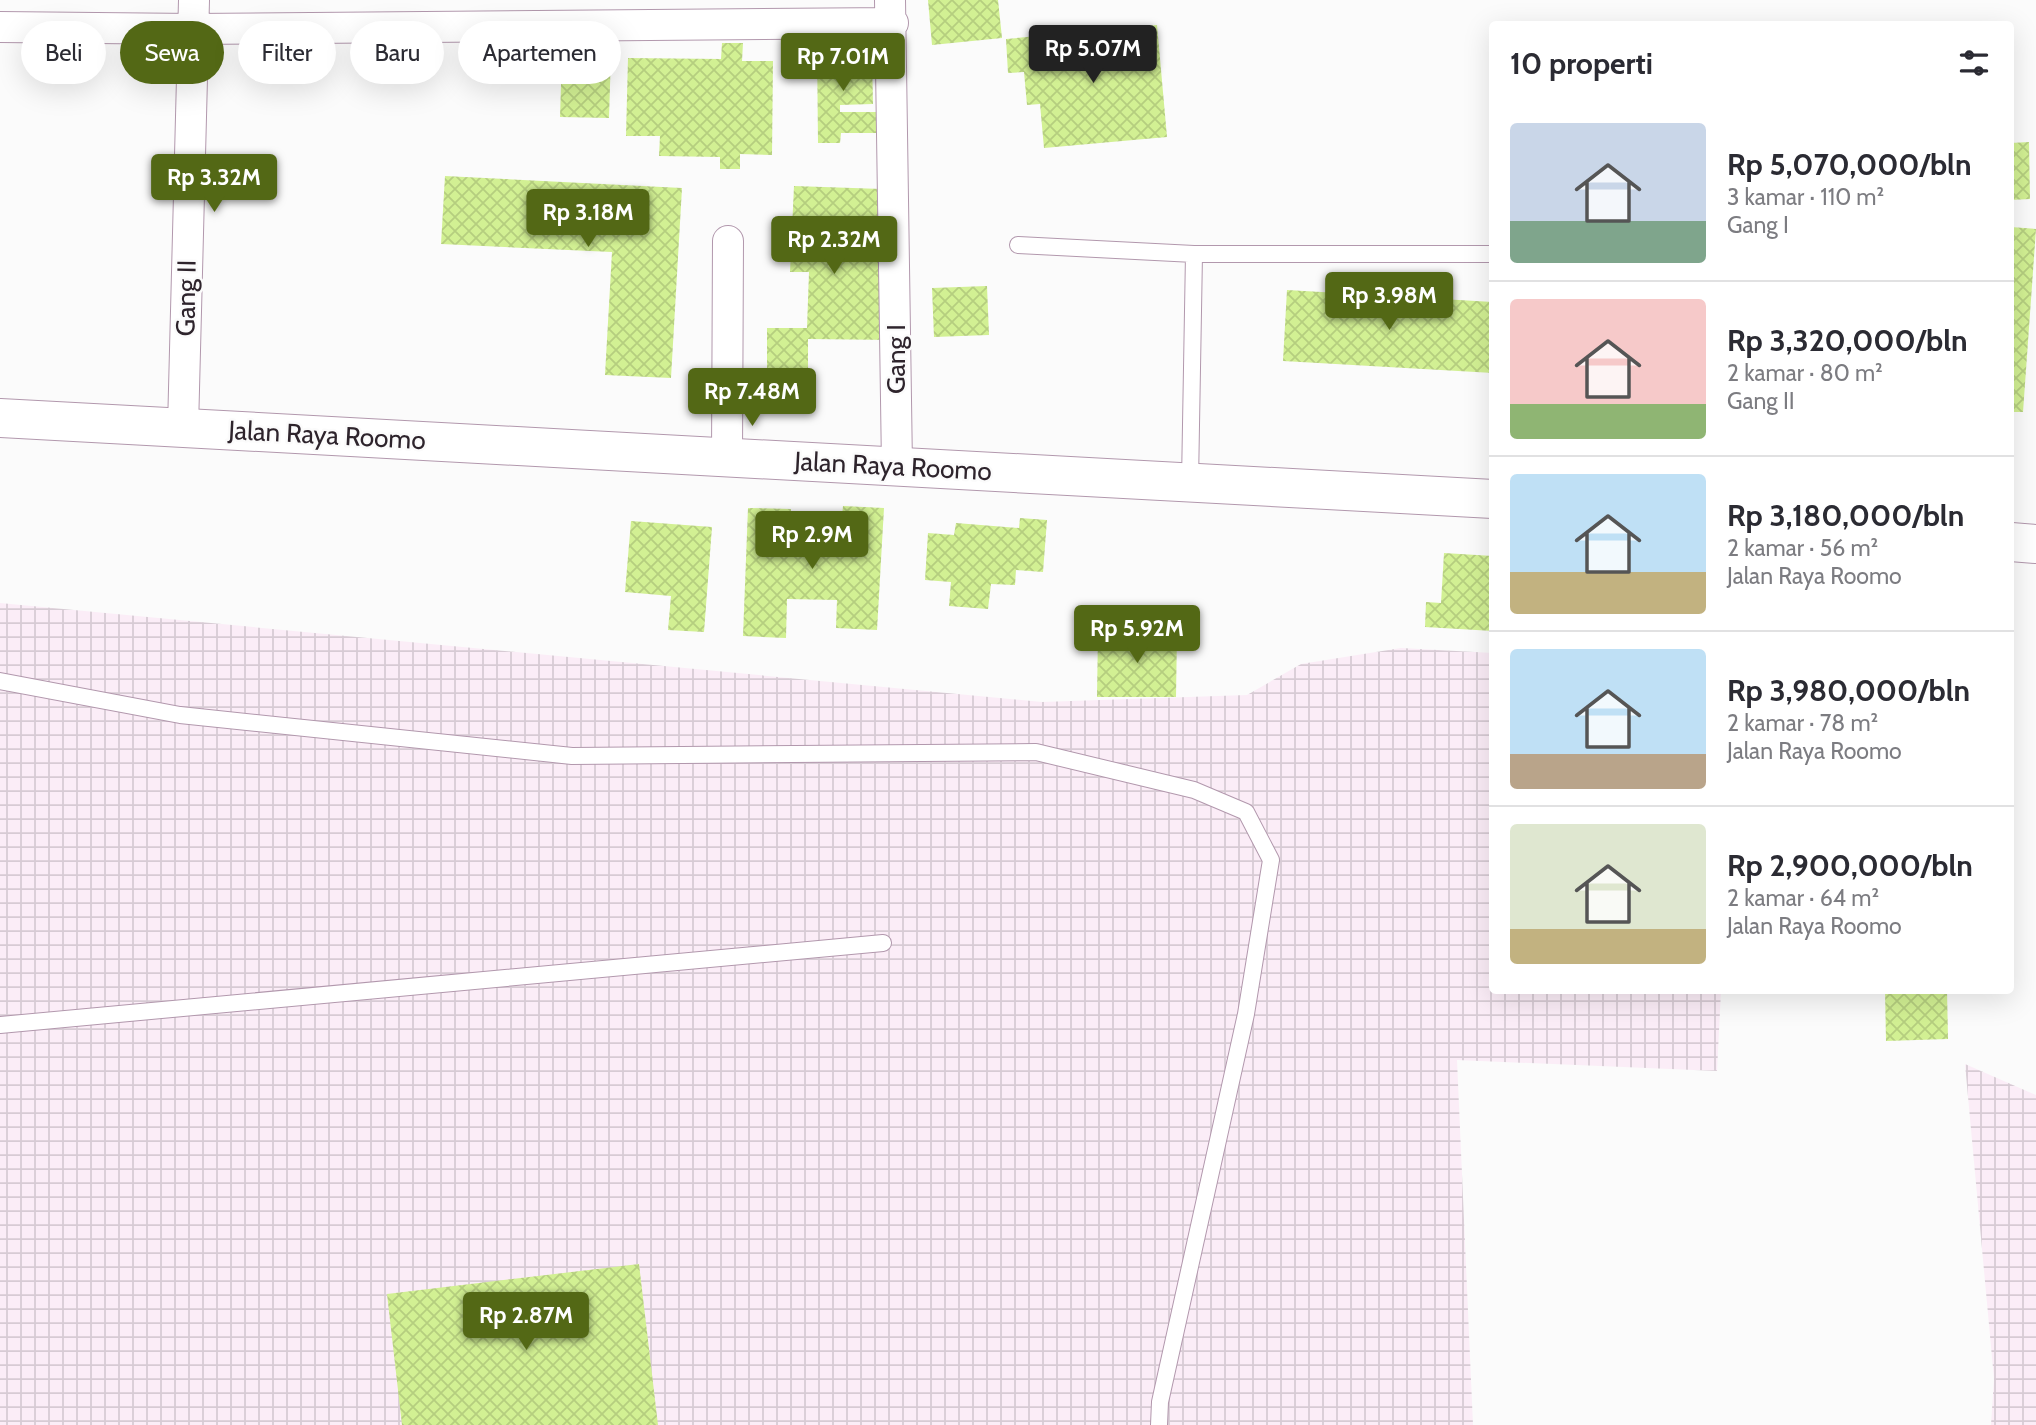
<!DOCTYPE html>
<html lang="id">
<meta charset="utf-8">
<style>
body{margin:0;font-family:Cabin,sans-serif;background:#f7f7f7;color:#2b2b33;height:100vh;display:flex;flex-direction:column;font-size:26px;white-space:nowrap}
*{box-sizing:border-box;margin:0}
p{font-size:23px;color:#7c7c81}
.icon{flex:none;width:38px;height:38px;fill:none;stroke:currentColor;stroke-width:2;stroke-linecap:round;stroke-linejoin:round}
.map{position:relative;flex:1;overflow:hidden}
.drawer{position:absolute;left:1489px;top:21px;width:525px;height:973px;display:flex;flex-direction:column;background:#fff;border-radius:7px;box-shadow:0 7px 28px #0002}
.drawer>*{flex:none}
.hud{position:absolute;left:21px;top:21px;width:665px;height:63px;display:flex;gap:14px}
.price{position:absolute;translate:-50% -60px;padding:0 16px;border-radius:7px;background:#536815;color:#fff;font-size:23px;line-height:46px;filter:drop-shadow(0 2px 4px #0008)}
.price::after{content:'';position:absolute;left:50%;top:42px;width:21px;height:16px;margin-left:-10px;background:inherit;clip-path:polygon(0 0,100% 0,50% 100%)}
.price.on{background:#222;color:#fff}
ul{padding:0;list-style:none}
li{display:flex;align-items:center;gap:21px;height:175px;padding:0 21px}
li+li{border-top:2px solid #e1e1e2}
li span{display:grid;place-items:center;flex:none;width:196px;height:140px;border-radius:7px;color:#555}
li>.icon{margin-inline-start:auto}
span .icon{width:84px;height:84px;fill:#fffc;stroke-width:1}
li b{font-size:30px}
h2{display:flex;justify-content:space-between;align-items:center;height:84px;padding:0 21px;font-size:30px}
.chip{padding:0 24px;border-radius:32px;background:#fff;box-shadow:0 7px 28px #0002;font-size:24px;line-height:63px}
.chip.on{background:#536815;color:#fff}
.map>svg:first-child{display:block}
.industrial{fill:url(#industrial-grid)}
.building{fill:url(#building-cross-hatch)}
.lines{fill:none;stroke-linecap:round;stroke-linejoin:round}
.service-casing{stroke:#b298ad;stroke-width:18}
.minor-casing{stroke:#b298ad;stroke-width:32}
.trunk-casing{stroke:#b298ad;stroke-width:40}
.service{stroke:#fff;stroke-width:16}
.minor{stroke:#fff;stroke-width:30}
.trunk{stroke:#fff;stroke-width:38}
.labels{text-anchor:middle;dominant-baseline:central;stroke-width:5;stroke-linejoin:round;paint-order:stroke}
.street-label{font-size:26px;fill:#2e242c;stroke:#fbfbfb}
</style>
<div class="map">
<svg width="2036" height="1425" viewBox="0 0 2036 1425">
<defs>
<pattern id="industrial-grid" width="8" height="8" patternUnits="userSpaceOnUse" patternTransform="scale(1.75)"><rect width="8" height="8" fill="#fbedf7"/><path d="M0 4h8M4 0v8" fill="none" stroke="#d7cbd4"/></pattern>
<pattern id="building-cross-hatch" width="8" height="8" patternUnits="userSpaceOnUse" patternTransform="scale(1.75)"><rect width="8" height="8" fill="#d2f093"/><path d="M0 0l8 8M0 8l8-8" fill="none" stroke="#b5ce7f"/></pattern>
</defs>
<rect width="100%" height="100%" fill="#fbfbfb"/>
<!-- industrial -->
<path class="industrial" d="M0,603L1042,702L1247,695L1301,664L1401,648L1493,653V990L1721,991L1717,1071L1457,1060L1473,1425H0Z
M1965,1064L2036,1095V1425H1991L1994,1379Z"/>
<!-- building -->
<path class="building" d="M928,0H998L1002,38L932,45Z
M1157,25L1167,137L1044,148L1040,104L1027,105L1024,72L1008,73L1006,39Z
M722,43H743L742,61H773L772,155L740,154V169H720V157L659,156L660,136H626L628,58L721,59Z
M839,44L840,54H872L873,104L840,105V112H876L877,133H841L840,143H818L817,45Z
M562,53L611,54L609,118L560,117Z
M2029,142L2030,199L2011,200V143Z
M445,176L682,188L671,378L605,375L612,252L441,244Z
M794,186L882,189L878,274H893L892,340L808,339V382L767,381V328H807L809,272H790Z
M2011,227L2036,229L2023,412H2011Z
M987,286L989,335L934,337L932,288Z
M1287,290L1493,302V373L1283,361Z
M843,506L884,508L877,630L836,628L837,600L787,599L786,638L743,636L748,508L791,509L790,542L839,544Z
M1020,518L1047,520L1043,572L1016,570L1015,585L991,584L988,609L949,606L951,582L925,580L928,533L954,535L956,523L1019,528Z
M631,521L712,527L704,632L668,630L671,596L625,592Z
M1444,553L1493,556V631L1425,627L1426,602L1441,603Z
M1098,633H1177L1176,697H1097Z
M1885,990H1947L1948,1039L1886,1041Z
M639,1264L658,1425H402L387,1294Z"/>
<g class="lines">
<!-- service casing -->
<g class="service-casing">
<path id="service" d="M1018,245L1194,254H1493
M1190,482L1194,254
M0,681L180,715L572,756L1036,752L1194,790L1246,812L1271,860L1246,1014L1160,1402L1159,1425
M0,1025L883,943"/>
</g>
<!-- minor casing -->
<g class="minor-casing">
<path id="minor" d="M890,0L897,466
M0,27L193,29L893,23
M183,428L194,0
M727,456L728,241"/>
</g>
<!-- trunk casing -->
<g class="trunk-casing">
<path id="trunk" d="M0,418L1493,499
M2011,542L2036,544"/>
</g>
<!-- service -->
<use href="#service" class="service"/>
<!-- minor -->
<use href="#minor" class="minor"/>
<!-- trunk -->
<use href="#trunk" class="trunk"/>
</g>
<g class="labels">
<!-- street labels -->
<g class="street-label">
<text transform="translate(186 298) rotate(-89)">Gang II</text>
<text transform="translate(896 359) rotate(-90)">Gang I</text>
<text transform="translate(327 435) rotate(3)">Jalan Raya Roomo</text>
<text transform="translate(893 466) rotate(3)">Jalan Raya Roomo</text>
</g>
</g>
</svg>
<b class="price on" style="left:1093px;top:85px">Rp 5.07M</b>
<b class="price" style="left:843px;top:93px">Rp 7.01M</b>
<b class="price" style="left:214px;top:214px">Rp 3.32M</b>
<b class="price" style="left:588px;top:249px">Rp 3.18M</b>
<b class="price" style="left:834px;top:276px">Rp 2.32M</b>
<b class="price" style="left:1389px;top:332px">Rp 3.98M</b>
<b class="price" style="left:752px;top:428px">Rp 7.48M</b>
<b class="price" style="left:812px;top:571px">Rp 2.9M</b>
<b class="price" style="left:1137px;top:665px">Rp 5.92M</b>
<b class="price" style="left:526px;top:1352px">Rp 2.87M</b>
<div class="hud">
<a class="chip">Beli</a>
<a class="chip on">Sewa</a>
<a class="chip">Filter</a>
<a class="chip">Baru</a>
<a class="chip">Apartemen</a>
</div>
<section class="drawer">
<h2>10 properti<svg class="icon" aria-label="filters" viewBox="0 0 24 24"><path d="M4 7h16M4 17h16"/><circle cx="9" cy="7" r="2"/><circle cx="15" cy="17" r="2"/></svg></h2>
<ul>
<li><span style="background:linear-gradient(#c9d6e8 70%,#7fa58c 0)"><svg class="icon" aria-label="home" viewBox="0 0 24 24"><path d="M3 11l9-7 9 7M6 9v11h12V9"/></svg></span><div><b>Rp 5,070,000/bln</b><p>3 kamar · 110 m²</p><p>Gang I</p></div></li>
<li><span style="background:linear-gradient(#f6c9c9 75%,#8fb573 0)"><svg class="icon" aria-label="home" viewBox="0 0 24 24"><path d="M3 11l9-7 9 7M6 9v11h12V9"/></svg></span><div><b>Rp 3,320,000/bln</b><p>2 kamar · 80 m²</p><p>Gang II</p></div></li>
<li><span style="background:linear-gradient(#bfe0f5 70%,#c2b280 0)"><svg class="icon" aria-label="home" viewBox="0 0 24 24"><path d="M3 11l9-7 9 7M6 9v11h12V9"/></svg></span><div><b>Rp 3,180,000/bln</b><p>2 kamar · 56 m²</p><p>Jalan Raya Roomo</p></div></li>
<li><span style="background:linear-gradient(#bfe0f5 75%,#b9a48a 0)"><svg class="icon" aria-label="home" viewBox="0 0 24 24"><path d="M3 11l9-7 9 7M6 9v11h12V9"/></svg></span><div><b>Rp 3,980,000/bln</b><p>2 kamar · 78 m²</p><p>Jalan Raya Roomo</p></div></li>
<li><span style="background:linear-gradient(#dfe7d0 75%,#c2b280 0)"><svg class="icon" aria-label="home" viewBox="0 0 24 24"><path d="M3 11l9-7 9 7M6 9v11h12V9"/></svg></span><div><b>Rp 2,900,000/bln</b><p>2 kamar · 64 m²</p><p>Jalan Raya Roomo</p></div></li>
</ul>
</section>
</div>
